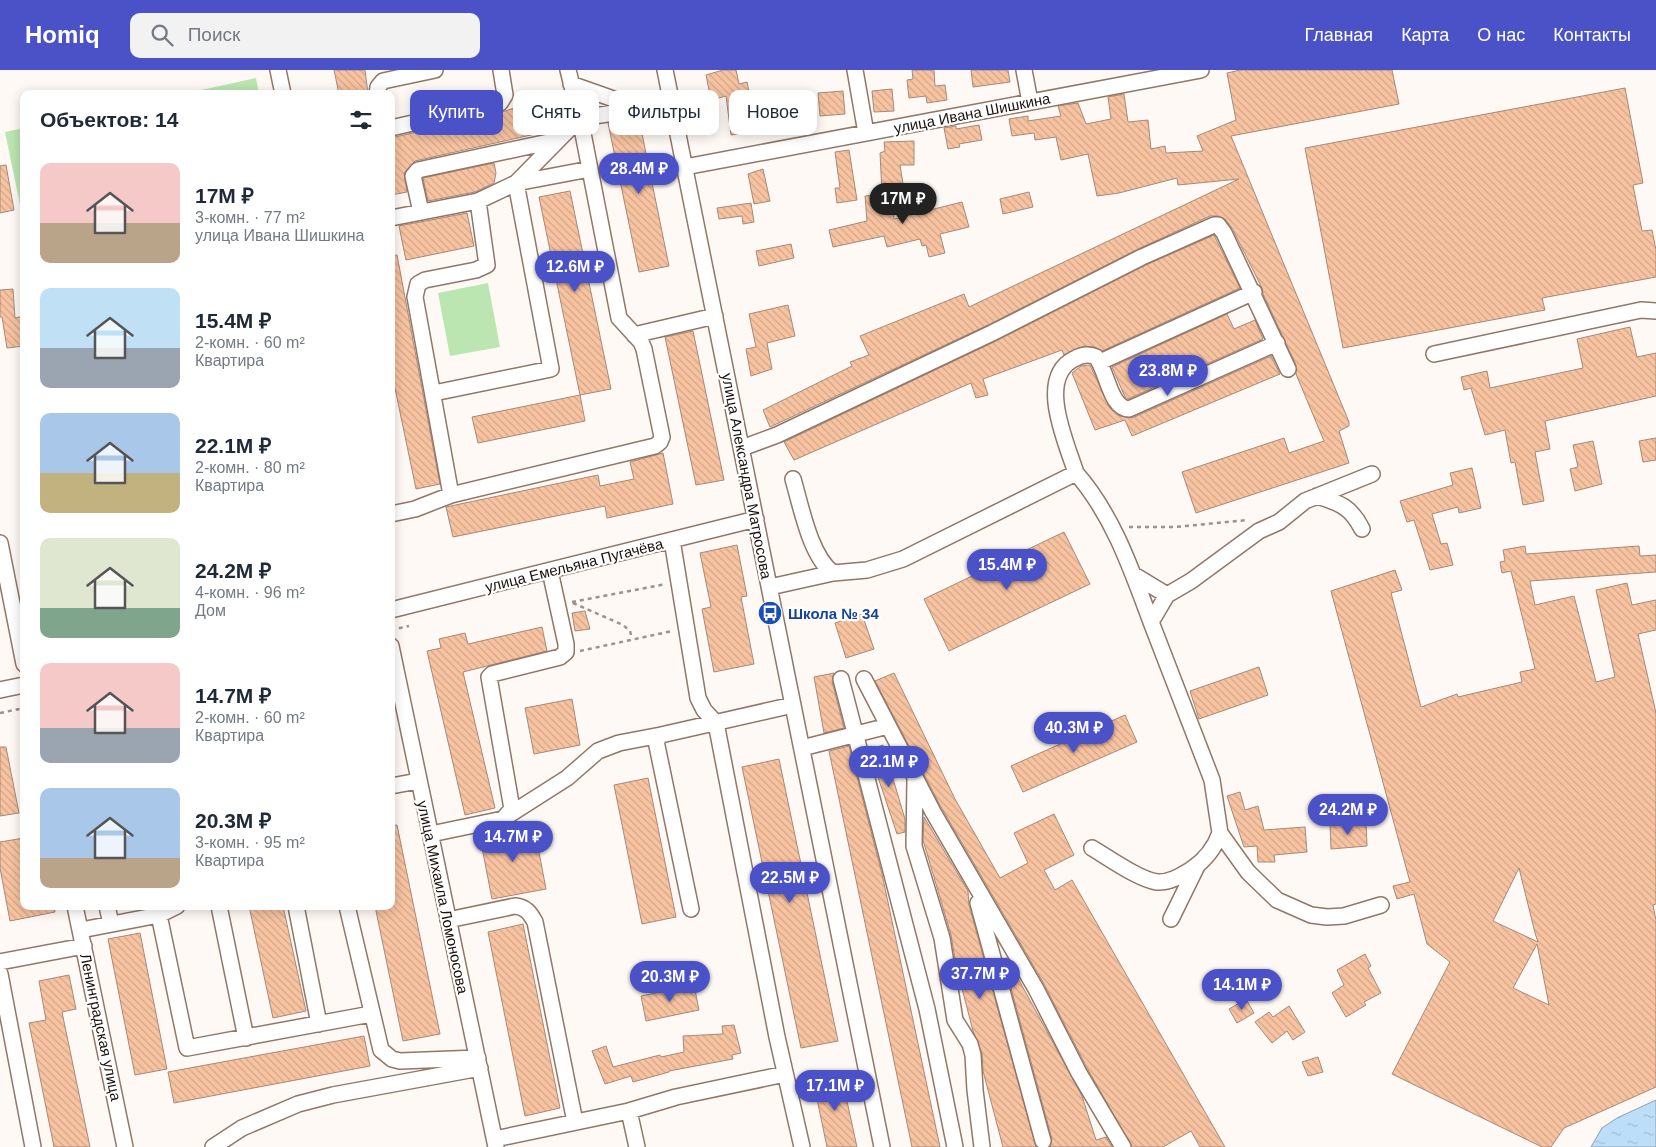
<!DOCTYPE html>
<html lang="ru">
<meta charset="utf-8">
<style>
body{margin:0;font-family:Helvetica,sans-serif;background:#f2f2f3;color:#1f2937;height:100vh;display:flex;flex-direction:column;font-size:19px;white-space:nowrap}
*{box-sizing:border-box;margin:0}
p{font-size:16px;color:#747a83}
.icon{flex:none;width:28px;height:28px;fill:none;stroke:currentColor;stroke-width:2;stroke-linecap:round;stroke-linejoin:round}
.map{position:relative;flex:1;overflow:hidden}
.panel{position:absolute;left:20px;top:20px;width:375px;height:820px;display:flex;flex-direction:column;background:#fff;border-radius:10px;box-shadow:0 2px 12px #0003}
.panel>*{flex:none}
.hud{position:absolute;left:410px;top:20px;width:475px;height:45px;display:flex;gap:10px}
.price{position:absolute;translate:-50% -42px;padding:0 11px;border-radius:18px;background:#4b52c8;color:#fff;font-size:16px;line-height:32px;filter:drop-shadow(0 1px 2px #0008)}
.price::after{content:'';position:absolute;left:50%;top:30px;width:15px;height:11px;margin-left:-8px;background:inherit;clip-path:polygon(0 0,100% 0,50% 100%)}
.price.selected{background:#222;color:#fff}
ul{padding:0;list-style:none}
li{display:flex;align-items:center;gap:15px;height:125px;padding:0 20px}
li span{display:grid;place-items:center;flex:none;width:140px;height:100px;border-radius:10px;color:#555}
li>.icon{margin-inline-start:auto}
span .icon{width:60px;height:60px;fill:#fffc;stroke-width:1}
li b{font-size:21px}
h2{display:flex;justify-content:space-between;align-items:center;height:60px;padding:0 20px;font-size:21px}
.chip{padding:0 18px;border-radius:10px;background:#fff;box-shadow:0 2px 12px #0003;font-size:18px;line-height:45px}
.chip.selected{background:#4b52c8;color:#fff}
header{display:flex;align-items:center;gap:30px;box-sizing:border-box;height:70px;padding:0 25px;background:#4b52c8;color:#fff}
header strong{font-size:24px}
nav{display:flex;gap:28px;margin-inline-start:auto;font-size:18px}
.search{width:350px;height:45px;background:#f2f2f3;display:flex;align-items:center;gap:12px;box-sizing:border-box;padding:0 18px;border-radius:10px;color:#747a83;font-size:19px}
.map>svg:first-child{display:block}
.park{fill:#bbe5b1}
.water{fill:url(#water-ripples);stroke:#8ca0b1}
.building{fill:url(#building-back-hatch);stroke:#a58a7a;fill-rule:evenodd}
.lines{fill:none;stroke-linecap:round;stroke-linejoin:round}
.minor-casing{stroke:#917767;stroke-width:18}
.path{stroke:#99928d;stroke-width:2.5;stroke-dasharray:4 4;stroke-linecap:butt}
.minor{stroke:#fff;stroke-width:15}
.labels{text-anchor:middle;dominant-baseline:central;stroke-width:4.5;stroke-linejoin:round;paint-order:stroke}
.street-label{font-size:15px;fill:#1a110b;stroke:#fff}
.transit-label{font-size:15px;font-weight:bold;fill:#164399;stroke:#fff;text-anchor:start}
</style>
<header>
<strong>Homiq</strong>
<div class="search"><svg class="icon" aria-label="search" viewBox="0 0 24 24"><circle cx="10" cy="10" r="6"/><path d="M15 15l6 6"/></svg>Поиск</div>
<nav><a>Главная</a><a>Карта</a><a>О нас</a><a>Контакты</a></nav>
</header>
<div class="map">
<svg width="1656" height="1077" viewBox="0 0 1656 1077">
<defs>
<pattern id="water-ripples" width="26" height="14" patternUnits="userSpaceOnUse" patternTransform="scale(1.25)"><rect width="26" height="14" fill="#bddef8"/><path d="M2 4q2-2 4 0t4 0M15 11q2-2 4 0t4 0" fill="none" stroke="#a2bdd3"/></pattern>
<pattern id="building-back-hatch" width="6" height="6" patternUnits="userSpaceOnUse" patternTransform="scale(1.25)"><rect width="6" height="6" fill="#f7c3a1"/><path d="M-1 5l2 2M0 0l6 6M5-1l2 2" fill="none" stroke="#d3a689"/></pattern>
</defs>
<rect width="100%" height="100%" fill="#fff9f5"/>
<!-- park -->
<path class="park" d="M256,8L259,24H183Z
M24,58V154L5,62Z
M488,213L500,277L450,286L438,223Z"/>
<!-- water -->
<path class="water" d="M1656,1030V1077H1591L1602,1058L1617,1048Z"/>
<!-- building -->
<path class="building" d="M334,0H365L368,24H339Z
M723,0H736L739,14L747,12L757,62L731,65L726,26L711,30L706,5Z
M912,0H934L935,16L945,15L947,30L927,33L926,26L909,28L907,10L913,9Z
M971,0H1008L1010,12L973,17Z
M1240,0H1392L1399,34L1231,66L1349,352V356L1339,361L1349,393L1196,443L1182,402L1284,368L1289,383L1324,371L1296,304V295L1263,224L1262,218L1232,158L1225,149L1218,146H1210L1138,179L988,255L770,357L763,340L852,296L850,292L869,285L860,266L964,224L969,237L1239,109L1178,115L1177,108L1119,123L1097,126L1088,84L1061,90L1056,67L1035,70L1034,63L1012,66L1009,49L1028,46V51L1061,46L1058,36L1078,33L1086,54L1111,49L1108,27L1124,24L1128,52L1148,50L1151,79L1165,76L1166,83L1203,81L1197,66L1236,50L1227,3Z
M1625,18L1643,113L1633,115L1642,161L1652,160L1656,180V207L1542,228L1545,240L1343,278L1305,78Z
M892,19L894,41L874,42L872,21Z
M843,21L845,44L820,46L818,23Z
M533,32L540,63L415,91L404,103L407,122L391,125V68L502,42Z
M639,49L669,196L639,202L608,53Z
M979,55L982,70L959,74L960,77L948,79L944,58L956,56V59Z
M914,71V95H900L904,120L882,123L880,83L885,81L884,72Z
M849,80L857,130L837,133L835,118H840L835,82Z
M494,93L496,103L494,113L475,122L428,131L423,108Z
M6,95L14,140L0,143V96Z
M763,99L770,131L754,134L748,104Z
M570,121L611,319L580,325L539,127Z
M1029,122L1033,137L1003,144L1000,129Z
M891,123L894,149L962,132L969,157L940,164L945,183L929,187L926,175L922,176L920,169L887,177L884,166L833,177L829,160L867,151L865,126Z
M751,133L754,152L743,154L742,146L719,149L717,138Z
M467,143L474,176L406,190L399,156Z
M1214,165L1240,218L1102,281L1095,277L1084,276L1064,285L1062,280L983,309L988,325L976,328L971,313L794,390L784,372L996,271L1146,195Z
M791,174L794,188L759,196L756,181Z
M397,185L440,414L416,419L391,299V186Z
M13,219L15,248L24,246V276L7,278L2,247H0V220Z
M788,235L795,266L767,273L772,299L751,306L746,279L756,277L749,244Z
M1227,244L1234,259L1255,250L1263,269L1128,329L1125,327L1112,297Z
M1630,257L1637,287L1656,283V326L1545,351L1550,379L1535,382L1544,431L1523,435L1515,392L1511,393L1505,360L1485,365L1471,318L1464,320L1461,307L1487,301L1490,318L1583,298L1577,269Z
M693,261L724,410L696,415L665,267Z
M1271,286L1280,304L1132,366L1125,350L1095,360L1072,303L1081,296L1090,295L1110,338L1120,346L1132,348Z
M580,325L585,351L478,373L472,347Z
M1656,368V390L1643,392L1639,371Z
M1593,371L1602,414L1575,421L1570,399L1578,397L1573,375Z
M663,383L673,434L607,448L605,436L453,467L446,437L598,405L600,416L634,409L630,392Z
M1472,398L1481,438L1459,443L1458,437L1432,444L1441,474L1447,473L1453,495L1430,500L1414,450L1407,452L1400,431L1453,415L1450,403Z
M1064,462L1090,514L949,581L924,529Z
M737,475L747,526L741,527L754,594L714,602L702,539L711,537L700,483Z
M1525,476L1526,484L1639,476L1640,486L1656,485V502L1530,511L1535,535L1574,526L1596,612L1615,607L1596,520L1627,513L1632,535L1656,530V560L1638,564L1656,643V834L1653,835L1656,850V1017L1564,1058L1551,1077H1542L1392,1004L1450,892L1427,874L1414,824L1397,829L1393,816L1410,812L1331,521L1395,500L1402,520L1391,523L1421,637L1457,624L1458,627L1522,612L1520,602L1535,599L1511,501L1502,503L1500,492L1505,491L1503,480ZM1519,798L1535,863L1538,872L1493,851ZM1537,874L1549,935L1513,918Z
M585,541L590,559L575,561L572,543Z
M862,544L874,579L846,588L835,553Z
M542,557L547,581L463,602L495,738L465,745L427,581L441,578L439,569L465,563L468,574Z
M1259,597L1268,625L1199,649L1190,621Z
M834,603L832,611L844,658L824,663L814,607Z
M894,603L955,729L1000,808L1028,793L1014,763L1054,744L1074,785L1044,800L1055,820L1072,810L1225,1077H1200L1191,1061L1163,1077H1132L1087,998L1044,914L941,737L875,611Z
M572,629L580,675L534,684L525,638Z
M1125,645L1137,672L1023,722L1011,696Z
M883,675L905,749V762L897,764L869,680Z
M849,676L882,804L940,1077H912L829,681Z
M0,677H6L19,743L0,746Z
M779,689L838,971L801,978L742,697Z
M648,708L676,847L642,854L614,715Z
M1240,722L1245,740L1258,736L1264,760L1305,757L1307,782L1274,785L1275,792H1258L1257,776L1244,777L1227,726Z
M924,747L968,821L969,835L1036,1077H1003L983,1001L982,983L973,961L956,895L951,865L923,770Z
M1366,752L1367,776L1331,779L1330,755Z
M397,755L440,964L403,971L375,836H391V756Z
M534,756L546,819L492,829L480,767Z
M24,768V836H54L55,842L10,851L0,798V772Z
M249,836H283L306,941L273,948Z
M523,854L560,1038L525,1046L488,862Z
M140,863L167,999L135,1005L108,869Z
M1365,884L1371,896L1368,898L1381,923L1364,932L1366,935L1346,947L1332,923L1344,915L1337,900Z
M1007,888L1082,1026L1096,1070L1106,1067L1112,1077H1050L1052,1069L1003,889Z
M69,905L76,939L62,942L90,1077H54L29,953L46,950L39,911Z
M694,915L699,940L646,951L641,926Z
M1246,929L1254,943L1237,953L1229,939Z
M1289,936L1305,962L1293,970L1287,961L1272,973L1255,952L1269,942L1273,947Z
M734,955L741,983L732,985L733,989L669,1001V1002L633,1012L631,1006L605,1014L592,981L606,976L613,997L660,985L661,987L684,982L683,966L723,964L722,956Z
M364,966L370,996L174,1033L168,1002Z
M1318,987L1323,1002L1308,1006L1302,992Z
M841,1004L857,1077H827L813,1010Z"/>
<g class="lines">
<!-- minor casing -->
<g class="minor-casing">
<path id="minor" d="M278,0L283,24
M665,0L882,1077
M855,0L866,63
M1024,0L1030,32
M571,14L676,51
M377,24L378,17L383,11L435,0
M391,58L500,33L505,25L501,0
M685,97L1201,0
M421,142L413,106L418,100L558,70
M391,148L478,131L516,113L590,99
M634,265L715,246
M1434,284L1641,240L1656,241
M1100,292L1254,222
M434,323L551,299L516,113L580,48L568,0
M742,378L777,365L992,263L1142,187L1214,155H1218L1224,163L1288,299
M1076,403C1067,374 1036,308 1074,289C1081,285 1088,283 1096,287C1107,300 1110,339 1129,339L1277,273
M1372,404L1305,431L1279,452L1259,461L1191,511L1167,525L1151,552L1212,710L1220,763L1248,802L1277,830L1311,845L1327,847L1344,846L1381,835
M793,409C801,436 810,486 833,503
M451,425L655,376L660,372L662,367L644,279L641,272L619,248L580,48L641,39
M1317,426C1340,433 1351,437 1362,459
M391,444L415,439L451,425L415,227L418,214L425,210L476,200L487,195L478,131
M672,470L698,628L704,640L716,653L777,967L802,1077
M0,473L24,594
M1134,505L1167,525
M770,517L833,503L867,500L903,489L1076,403C1113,445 1132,501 1151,552
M391,540L756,449
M391,576L496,1077
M841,609L927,939L955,1077
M864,609L933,742L1036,919L1079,1003L1123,1077
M0,620L24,615
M802,678L888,656
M915,709L914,776L942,868L955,950L970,974L973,985L975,1020L982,1077
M391,716L418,711
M509,745L567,708L598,681L619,673L661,665
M431,764L503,749L512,739L489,607L492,604L560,587L566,582V574L550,501
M1092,778C1109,788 1138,809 1157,812C1170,813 1182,805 1192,799C1205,790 1215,777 1220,763
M978,833L1043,1071
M75,836L125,1077
M107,836L111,854
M219,836L246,968
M296,836L319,954
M347,836L381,980L392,989L400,991L478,988
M691,839L656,671L661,665L793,635
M159,845L187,978L371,944
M1171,849L1197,796
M448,850L515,836C526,837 530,843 535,852L575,1052
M81,860L159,845L177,836
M0,892L84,876
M0,904L33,1077
M629,1041L637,1077
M495,1069L629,1041L676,1027L785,1004
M213,1077L242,1058L298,1034L333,1025L480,998"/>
</g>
<!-- path -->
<path class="path" d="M1129,457H1175L1248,450
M572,532L666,514
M573,533L623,555L630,561L632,569
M391,560L409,556
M580,581L672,561
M0,643L24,638"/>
<!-- minor -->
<use href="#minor" class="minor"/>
</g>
<!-- icons -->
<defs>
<g id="bus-disc" transform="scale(1.25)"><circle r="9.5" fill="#1a4fb4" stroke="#fff"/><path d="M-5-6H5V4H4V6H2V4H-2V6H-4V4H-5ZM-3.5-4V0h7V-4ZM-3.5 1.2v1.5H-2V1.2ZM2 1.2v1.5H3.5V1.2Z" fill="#fff"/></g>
</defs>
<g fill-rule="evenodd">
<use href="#bus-disc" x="770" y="543"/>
</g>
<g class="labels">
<!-- street labels -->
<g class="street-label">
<text transform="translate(972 43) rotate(-11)">улица Ивана Шишкина</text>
<text transform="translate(747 406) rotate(79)">улица Александра Матросова</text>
<text transform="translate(574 495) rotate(-14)">улица Емельяна Пугачёва</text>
<text transform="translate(443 827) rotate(78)">улица Михаила Ломоносова</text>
<text transform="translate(101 957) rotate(78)">Ленинградская улица</text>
</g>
<!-- transit labels -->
<g class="transit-label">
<text x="788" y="543">Школа № 34</text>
</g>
</g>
</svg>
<b class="price" style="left:639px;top:125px">28.4M ₽</b>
<b class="price selected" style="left:903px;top:155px">17M ₽</b>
<b class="price" style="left:575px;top:223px">12.6M ₽</b>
<b class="price" style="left:1168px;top:327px">23.8M ₽</b>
<b class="price" style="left:1007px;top:521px">15.4M ₽</b>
<b class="price" style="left:1074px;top:684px">40.3M ₽</b>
<b class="price" style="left:889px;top:718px">22.1M ₽</b>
<b class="price" style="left:1348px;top:766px">24.2M ₽</b>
<b class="price" style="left:513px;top:793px">14.7M ₽</b>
<b class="price" style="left:790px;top:834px">22.5M ₽</b>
<b class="price" style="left:980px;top:930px">37.7M ₽</b>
<b class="price" style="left:670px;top:933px">20.3M ₽</b>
<b class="price" style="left:1242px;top:941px">14.1M ₽</b>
<b class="price" style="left:835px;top:1042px">17.1M ₽</b>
<div class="hud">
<a class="chip selected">Купить</a>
<a class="chip">Снять</a>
<a class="chip">Фильтры</a>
<a class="chip">Новое</a>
</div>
<section class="panel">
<h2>Объектов: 14<svg class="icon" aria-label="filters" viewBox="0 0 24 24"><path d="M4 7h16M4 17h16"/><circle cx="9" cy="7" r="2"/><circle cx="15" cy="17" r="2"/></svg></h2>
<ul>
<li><span style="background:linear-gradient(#f6c9c9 60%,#b9a48a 0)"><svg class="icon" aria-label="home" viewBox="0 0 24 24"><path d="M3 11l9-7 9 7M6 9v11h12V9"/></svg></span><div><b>17M ₽</b><p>3-комн. · 77 m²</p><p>улица Ивана Шишкина</p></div></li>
<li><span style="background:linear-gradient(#bfe0f5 60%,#9aa5b1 0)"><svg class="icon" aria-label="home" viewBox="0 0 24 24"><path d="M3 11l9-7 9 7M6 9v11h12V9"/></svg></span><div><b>15.4M ₽</b><p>2-комн. · 60 m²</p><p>Квартира</p></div></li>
<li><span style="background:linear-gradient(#a9c7e8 60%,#c2b280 0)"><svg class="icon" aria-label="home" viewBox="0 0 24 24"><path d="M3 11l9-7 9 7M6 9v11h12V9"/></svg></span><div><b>22.1M ₽</b><p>2-комн. · 80 m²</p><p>Квартира</p></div></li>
<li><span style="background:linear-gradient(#dfe7d0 70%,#7fa58c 0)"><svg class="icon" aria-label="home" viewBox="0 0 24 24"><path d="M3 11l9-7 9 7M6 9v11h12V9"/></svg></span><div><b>24.2M ₽</b><p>4-комн. · 96 m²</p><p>Дом</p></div></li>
<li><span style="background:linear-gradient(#f6c9c9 65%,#9aa5b1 0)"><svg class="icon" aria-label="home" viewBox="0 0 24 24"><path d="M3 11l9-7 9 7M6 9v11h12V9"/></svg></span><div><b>14.7M ₽</b><p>2-комн. · 60 m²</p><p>Квартира</p></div></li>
<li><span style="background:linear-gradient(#a9c7e8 70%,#b9a48a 0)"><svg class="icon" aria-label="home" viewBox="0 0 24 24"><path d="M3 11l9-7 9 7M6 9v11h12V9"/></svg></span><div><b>20.3M ₽</b><p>3-комн. · 95 m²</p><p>Квартира</p></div></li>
</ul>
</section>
</div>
